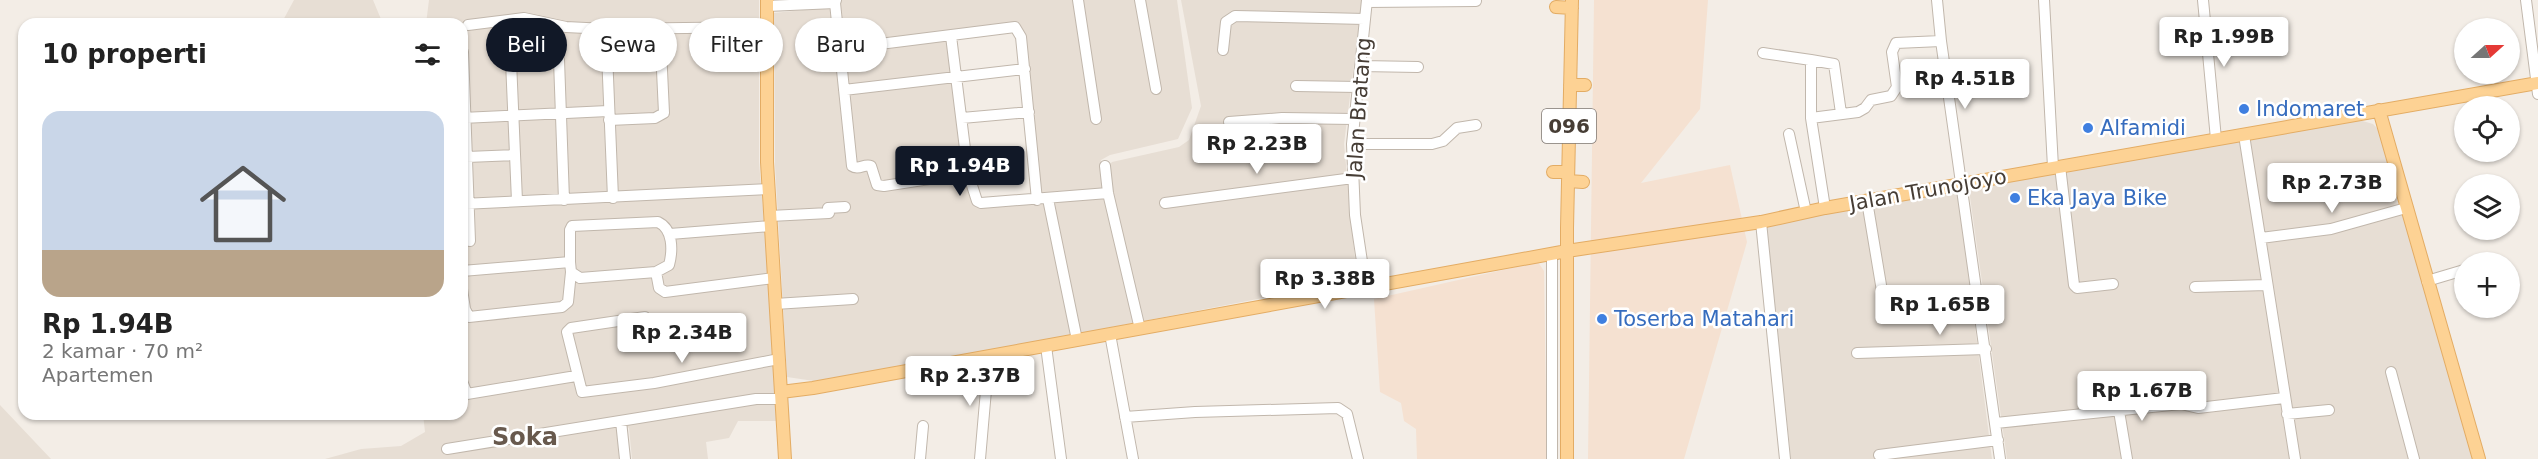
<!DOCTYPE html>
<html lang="id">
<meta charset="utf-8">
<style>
body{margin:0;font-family:"DejaVu Sans",sans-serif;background:#f6f6f6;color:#222;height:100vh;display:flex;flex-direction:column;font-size:22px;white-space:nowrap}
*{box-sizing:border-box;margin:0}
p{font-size:20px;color:#767676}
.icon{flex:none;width:33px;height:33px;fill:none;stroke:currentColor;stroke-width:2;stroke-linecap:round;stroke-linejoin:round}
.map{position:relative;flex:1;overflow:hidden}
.sheet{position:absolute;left:18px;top:18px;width:450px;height:402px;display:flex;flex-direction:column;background:#fff;border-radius:18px;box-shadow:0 2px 4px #0004}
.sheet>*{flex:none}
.guide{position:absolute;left:486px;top:18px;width:570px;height:54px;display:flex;gap:12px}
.needle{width:39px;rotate:69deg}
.buttons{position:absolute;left:2454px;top:18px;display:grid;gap:12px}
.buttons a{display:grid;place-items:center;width:66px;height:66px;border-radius:50%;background:#fff;box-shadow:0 2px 4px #0004;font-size:30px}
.price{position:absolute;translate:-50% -51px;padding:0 14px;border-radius:6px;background:#fff;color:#222;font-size:20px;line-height:39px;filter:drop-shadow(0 2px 3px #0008)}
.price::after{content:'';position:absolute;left:50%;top:36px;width:18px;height:14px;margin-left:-9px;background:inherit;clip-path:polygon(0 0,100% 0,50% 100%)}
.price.current{background:#111827;color:#fff}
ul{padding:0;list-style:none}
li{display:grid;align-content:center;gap:12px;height:318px;padding:0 24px}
li span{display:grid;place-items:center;height:186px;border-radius:18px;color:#555}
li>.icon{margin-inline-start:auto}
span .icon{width:108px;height:108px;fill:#fffc;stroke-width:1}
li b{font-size:26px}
h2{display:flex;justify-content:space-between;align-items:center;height:72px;padding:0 24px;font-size:26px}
.pill{padding:0 21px;border-radius:27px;background:#fff;box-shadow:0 2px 4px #0004;font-size:21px;line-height:54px}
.pill.current{background:#111827;color:#fff}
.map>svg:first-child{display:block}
.residential{fill:#e7ded4}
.commercial{fill:#f5e1d1}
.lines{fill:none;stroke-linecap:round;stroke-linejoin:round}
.minor-casing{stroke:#c1b7ac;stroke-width:12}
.major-casing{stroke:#e3ac64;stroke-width:14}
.minor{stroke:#fff;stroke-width:10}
.major{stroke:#fdd294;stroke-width:12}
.shop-dot{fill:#3f7fe0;stroke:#fff;stroke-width:2}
.labels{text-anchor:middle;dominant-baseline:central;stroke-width:5;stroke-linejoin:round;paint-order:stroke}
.shield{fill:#fff;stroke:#7e7772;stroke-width:1.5}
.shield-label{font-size:20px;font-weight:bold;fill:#463d35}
.street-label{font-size:21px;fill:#463d35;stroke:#fff}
.shop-label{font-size:21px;fill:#366cbe;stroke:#fff;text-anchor:start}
.quarter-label{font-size:24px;font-weight:bold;fill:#68594d;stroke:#fff}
</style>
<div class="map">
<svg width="2538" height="459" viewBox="0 0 2538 459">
<rect width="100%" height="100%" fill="#f3ede6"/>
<!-- residential -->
<path class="residential" d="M294,0H373L383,24H281Z
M429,0H759V162L776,366V421H738L729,438L706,442L708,459H632L629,428L617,419L619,459H325L361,449L401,446L425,432L423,414H462V24H426Z
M842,0H1177L1192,108L1178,139L1110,155L1101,160L1104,190L1041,195L1020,27L950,34L959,149L969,195L973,204L1045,203L1072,336L814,381L787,377L775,165L774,13L832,7Z
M1181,0H1362L1344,144L1357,280L1081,333L1053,203L1105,196L1107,167L1112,162L1179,147L1189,140L1201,106Z
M2359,120L2373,124L2379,130L2475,459H2299L2250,140Z
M2237,142L2242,143L2290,459H2007L1969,190L1971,188Z
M1953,191L1958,194L1992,459H1791L1766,225Z
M0,405L51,459H0Z"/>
<!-- commercial -->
<path class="commercial" d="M1594,0H1708L1700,109L1641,183L1730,165L1747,242L1684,459H1588Z
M1538,262L1544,271L1547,459H1417L1416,429L1404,421L1401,403L1380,392L1374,299Z"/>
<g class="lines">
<!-- minor casing -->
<g class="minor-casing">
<path id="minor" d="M1078,0L1096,119
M1140,0L1156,89
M1937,0L1941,41L2000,459
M2044,0L2053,167
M2203,0L2216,139
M2526,0L2538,94
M1367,2L1476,1
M835,3L852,166C859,171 864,163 871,166L877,185L884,186L968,173
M767,6L835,3L836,0
M468,25L524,18L566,27L606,29L766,27
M606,29L613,198
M951,36L968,173L977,201L981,203L1108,193
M840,49L1015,27L1021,37L1037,200
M1223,50L1226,22L1235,16L1365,19
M463,52L470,241
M1763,53L1811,60
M559,60L564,200
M511,61L517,201
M1361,66L1418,67
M1296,86L1358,87
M844,90L1025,69
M462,118L608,111
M962,118L1029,112
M1811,118V60L1834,64L1841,113
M609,120L655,118L664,113L660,28
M1229,122L1282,118L1354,119
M1789,134L1806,212
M2244,135L2295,459
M1352,144H1432L1443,141L1457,128L1476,125
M467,157L515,155
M1105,166L1108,193L1140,329
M2060,166L2074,285L2077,288L2113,284
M1048,199L1077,340
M1867,201L1882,291
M1165,203L1353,178
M462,204L768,189
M1825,208L1811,118L1858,112L1865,108L1871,100L1891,96L1897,87L1892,52L1896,43L1941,41
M770,216L829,213L828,208L845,207
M1761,222L1785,459
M670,234L771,226
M2261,238L2331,229L2406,208
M1552,254V459
M462,271L570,262L571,272L580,278L656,272L669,265C673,250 673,229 658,222L572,226L570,230V262
M656,272L659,288L665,292L774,278
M2427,281L2464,270
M2195,287L2267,285
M1366,288L1355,215L1352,144L1367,0
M462,289L465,309L469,317L562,307L568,302L571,272
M775,304L853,299
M645,317L571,328L567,332L582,392L654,383L779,359
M1110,334L1133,459
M1046,346L1061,459
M1857,353L1986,349
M2391,372L2414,459
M462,381L467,394L576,376
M2119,411L2127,459
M2287,414L2329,410
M1125,417L1195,412L1338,408L1347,414L1358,459
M621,421L625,459
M1996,423L2181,404L2198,408L2284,398
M447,449L756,399H781
M1879,455L1998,440
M920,459L923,426
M980,459L989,356"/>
</g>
<!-- major casing -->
<g class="major-casing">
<path id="major" d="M767,0V162L785,459
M1556,7L1572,8
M1570,85H1585
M2379,110L2479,459
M1553,172H1568
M1568,181L1583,182
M781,392L813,388L1567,251L1761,222L1825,208L2538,83
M1567,459V228L1572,0"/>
</g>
<!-- minor -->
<use href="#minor" class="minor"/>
<!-- major -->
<use href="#major" class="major"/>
</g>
<!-- markers -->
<g class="shop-dot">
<circle cx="2244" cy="109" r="6"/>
<circle cx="2088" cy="128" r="6"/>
<circle cx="2015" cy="198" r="6"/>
<circle cx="1602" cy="319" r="6"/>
</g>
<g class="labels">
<!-- shield labels -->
<rect class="shield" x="1542" y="109" width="54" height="34" rx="4.5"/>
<g class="shield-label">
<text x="1569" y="126">096</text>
</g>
<!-- street labels -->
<g class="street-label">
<text transform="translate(1359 108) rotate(-86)">Jalan Bratang</text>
<text transform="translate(1928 190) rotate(-10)">Jalan Trunojoyo</text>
</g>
<!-- shop labels -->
<g class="shop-label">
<text x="2256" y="109">Indomaret</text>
<text x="2100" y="128">Alfamidi</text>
<text x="2027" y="198">Eka Jaya Bike</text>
<text x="1614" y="319">Toserba Matahari</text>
</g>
<!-- quarter labels -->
<g class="quarter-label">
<text x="525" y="437">Soka</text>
</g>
</g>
</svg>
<div class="buttons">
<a><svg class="needle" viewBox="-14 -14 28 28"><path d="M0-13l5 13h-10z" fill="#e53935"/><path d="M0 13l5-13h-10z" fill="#767676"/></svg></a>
<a><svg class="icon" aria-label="locate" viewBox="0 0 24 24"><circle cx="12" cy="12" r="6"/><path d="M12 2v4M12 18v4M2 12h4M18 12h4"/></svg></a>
<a><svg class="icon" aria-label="layers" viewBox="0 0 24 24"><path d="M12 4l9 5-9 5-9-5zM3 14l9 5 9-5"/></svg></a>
<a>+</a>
</div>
<b class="price" style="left:2224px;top:68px">Rp 1.99B</b>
<b class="price" style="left:1965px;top:110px">Rp 4.51B</b>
<b class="price" style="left:1257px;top:175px">Rp 2.23B</b>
<b class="price current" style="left:960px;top:197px">Rp 1.94B</b>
<b class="price" style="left:2332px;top:214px">Rp 2.73B</b>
<b class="price" style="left:1325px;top:310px">Rp 3.38B</b>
<b class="price" style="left:1940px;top:336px">Rp 1.65B</b>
<b class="price" style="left:682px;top:364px">Rp 2.34B</b>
<b class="price" style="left:970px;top:407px">Rp 2.37B</b>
<b class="price" style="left:2142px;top:422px">Rp 1.67B</b>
<div class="guide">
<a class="pill current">Beli</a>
<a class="pill">Sewa</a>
<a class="pill">Filter</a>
<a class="pill">Baru</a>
</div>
<section class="sheet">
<h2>10 properti<svg class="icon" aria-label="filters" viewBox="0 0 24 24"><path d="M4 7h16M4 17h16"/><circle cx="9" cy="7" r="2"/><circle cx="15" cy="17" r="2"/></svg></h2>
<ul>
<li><span style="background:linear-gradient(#c9d6e8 75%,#b9a48a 0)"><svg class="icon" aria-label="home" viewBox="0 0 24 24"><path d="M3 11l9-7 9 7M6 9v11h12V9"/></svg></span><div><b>Rp 1.94B</b><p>2 kamar · 70 m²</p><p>Apartemen</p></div></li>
</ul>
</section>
</div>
